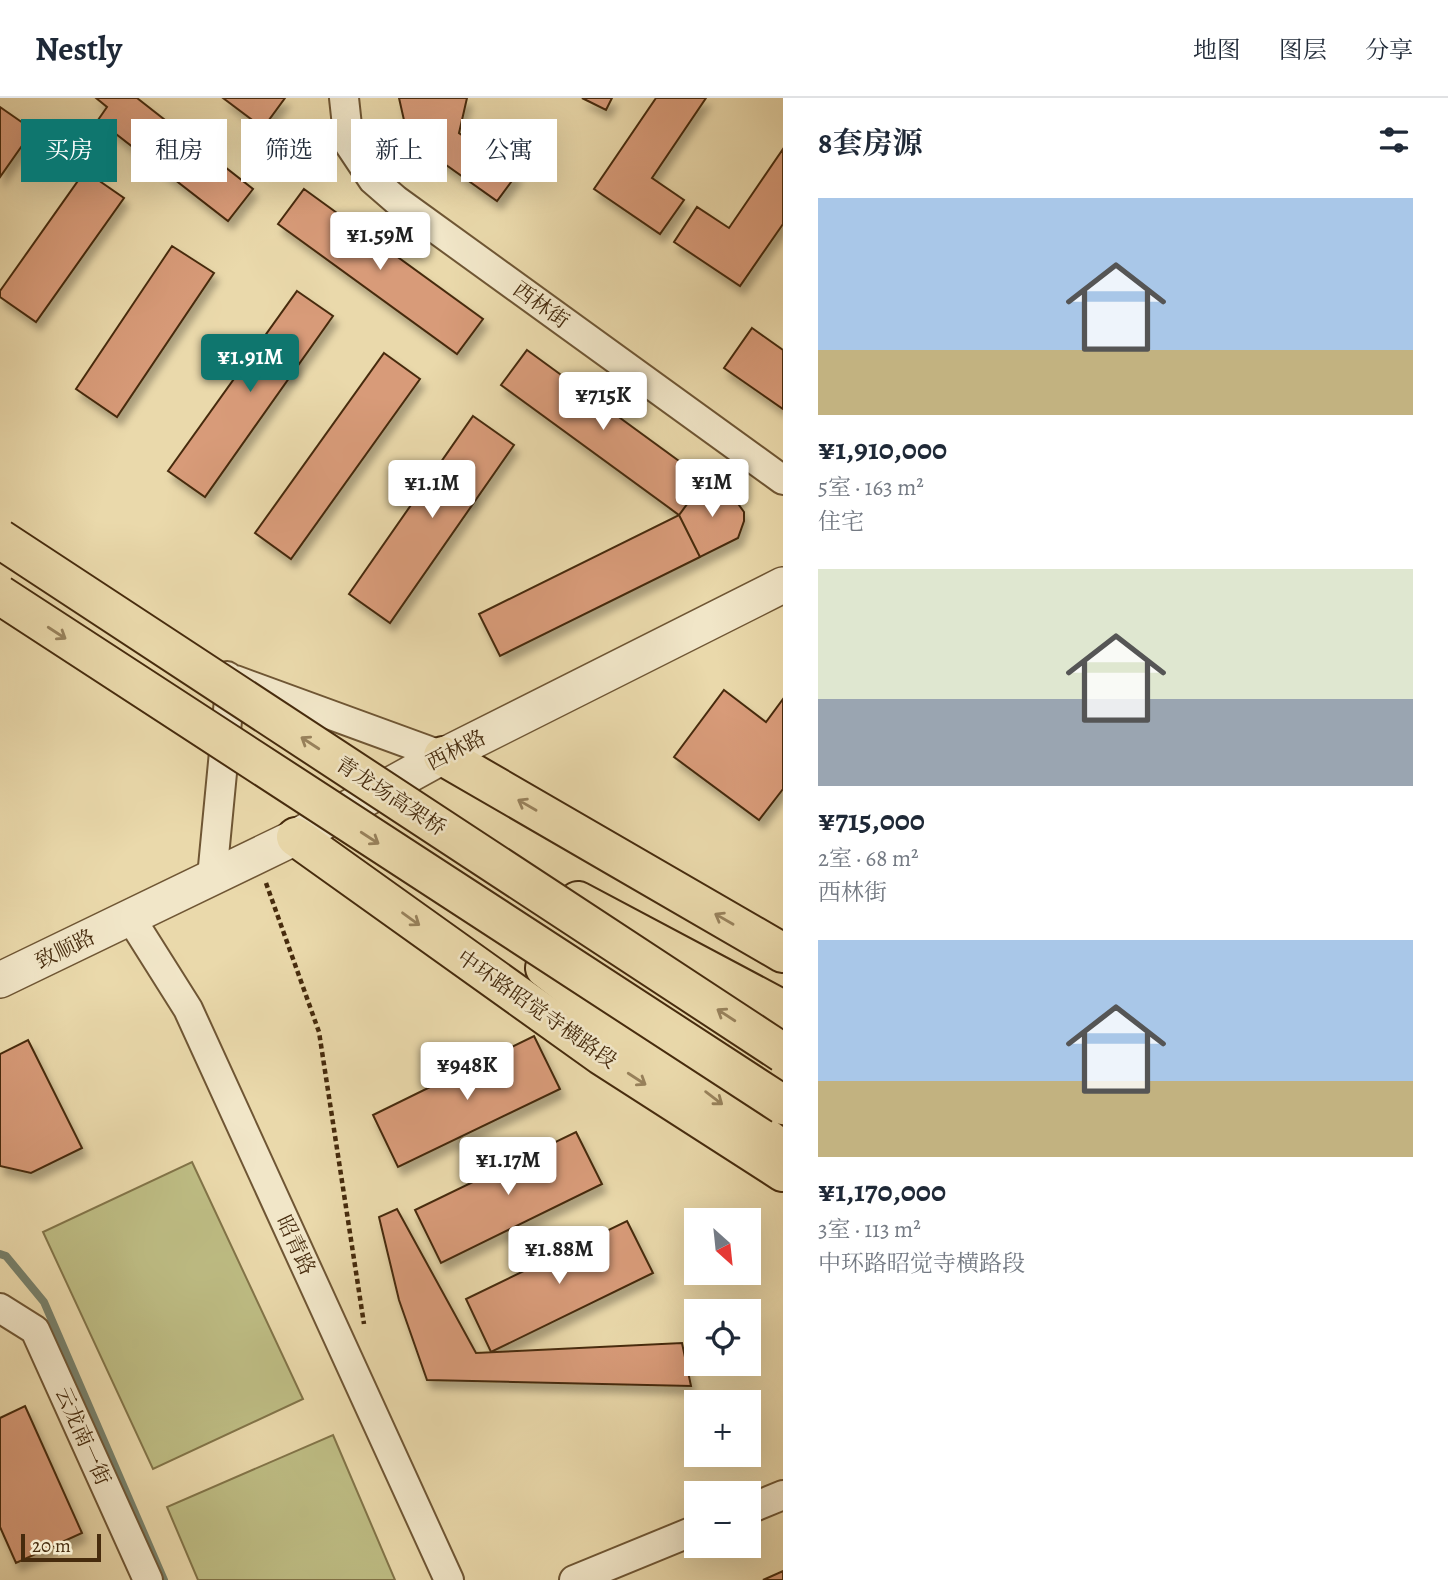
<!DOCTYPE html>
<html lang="zh">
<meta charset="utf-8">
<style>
body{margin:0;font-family:Alegreya,"Noto Serif SC",serif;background:#f2f2f3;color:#1f2937;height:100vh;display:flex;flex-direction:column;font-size:26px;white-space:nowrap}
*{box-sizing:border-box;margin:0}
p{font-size:23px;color:#747a83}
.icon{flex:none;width:38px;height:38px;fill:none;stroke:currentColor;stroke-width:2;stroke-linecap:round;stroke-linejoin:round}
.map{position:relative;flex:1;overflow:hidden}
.panel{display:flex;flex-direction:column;background:#fff;width:665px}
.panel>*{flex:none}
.hud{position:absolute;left:21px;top:21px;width:656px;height:63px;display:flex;gap:14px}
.needle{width:46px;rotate:153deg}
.tools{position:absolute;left:684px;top:1110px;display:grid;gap:14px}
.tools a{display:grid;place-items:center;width:77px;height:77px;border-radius:0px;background:#fff;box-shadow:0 7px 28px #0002;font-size:35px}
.scale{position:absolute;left:21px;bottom:18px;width:80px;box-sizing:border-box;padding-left:7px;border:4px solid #462b0d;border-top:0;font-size:19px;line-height:24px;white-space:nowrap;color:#462b0d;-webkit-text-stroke:5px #f1e6c8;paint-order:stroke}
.price{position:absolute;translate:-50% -60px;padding:0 16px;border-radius:7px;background:#fff;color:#222;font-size:23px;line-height:46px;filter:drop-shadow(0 2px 4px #0008)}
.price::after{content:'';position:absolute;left:50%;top:42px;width:21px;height:16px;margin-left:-10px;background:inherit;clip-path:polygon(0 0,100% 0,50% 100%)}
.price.selected{background:#0f766e;color:#fff}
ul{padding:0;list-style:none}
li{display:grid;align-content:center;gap:14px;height:371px;padding:0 35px}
li span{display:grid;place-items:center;height:217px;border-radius:0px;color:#555}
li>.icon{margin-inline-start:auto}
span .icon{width:126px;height:126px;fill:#fffc;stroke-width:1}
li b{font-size:30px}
h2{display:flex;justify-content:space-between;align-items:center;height:84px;padding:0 35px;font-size:30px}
.tag{padding:0 24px;border-radius:0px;background:#fff;box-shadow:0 7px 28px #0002;font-size:24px;line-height:63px}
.tag.selected{background:#0f766e;color:#fff}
header{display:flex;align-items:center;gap:42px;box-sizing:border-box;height:98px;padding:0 35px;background:#fff;border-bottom:2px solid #e0e1e3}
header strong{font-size:33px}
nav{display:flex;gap:38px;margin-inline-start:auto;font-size:24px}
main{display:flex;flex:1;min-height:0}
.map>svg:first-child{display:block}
.green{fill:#bebd84;stroke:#827448;stroke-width:2}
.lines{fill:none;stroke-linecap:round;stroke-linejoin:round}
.stream{stroke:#77816c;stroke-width:8}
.building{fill:#d89b79;stroke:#462b0d;stroke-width:2;filter:url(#shadow)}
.minor-casing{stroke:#6f5634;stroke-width:32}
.tertiary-casing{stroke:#6f5634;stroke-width:38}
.primary-casing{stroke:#462b0d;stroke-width:42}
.trunk-casing{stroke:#462b0d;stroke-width:42}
.path{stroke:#462b0d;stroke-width:4.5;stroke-dasharray:5 3.5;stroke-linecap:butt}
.minor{stroke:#f1e6c8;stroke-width:28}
.tertiary{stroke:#f1e6c8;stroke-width:35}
.primary{stroke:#ead9ab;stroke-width:38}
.trunk{stroke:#ead9ab;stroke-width:38}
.trunk-bridge-casing{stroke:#462b0d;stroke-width:42;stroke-linecap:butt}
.trunk-bridge{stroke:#ead9ab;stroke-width:38}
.oneway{stroke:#98825c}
.labels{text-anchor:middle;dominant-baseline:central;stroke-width:5;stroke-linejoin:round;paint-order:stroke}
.street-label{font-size:21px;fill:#462b0d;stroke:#f1e6c8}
</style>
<header>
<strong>Nestly</strong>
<nav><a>地图</a><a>图层</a><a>分享</a></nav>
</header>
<main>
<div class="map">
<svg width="783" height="1482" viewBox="0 0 783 1482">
<defs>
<filter id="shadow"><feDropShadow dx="4.5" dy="8" stdDeviation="3.5" flood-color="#0004"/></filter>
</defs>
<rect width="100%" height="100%" fill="#ead9ab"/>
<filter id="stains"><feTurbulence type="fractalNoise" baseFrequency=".00286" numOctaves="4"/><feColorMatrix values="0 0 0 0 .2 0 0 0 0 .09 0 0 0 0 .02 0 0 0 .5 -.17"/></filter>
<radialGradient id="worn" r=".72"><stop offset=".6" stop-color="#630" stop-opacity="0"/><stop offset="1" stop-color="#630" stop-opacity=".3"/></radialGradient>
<!-- green -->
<path class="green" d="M192,1064L303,1301L153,1371L43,1134Z
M333,1337L395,1482H198L167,1409Z"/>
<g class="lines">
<!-- stream -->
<path class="stream" d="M0,1156L6,1158L44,1204L164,1482"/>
</g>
<!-- building -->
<path class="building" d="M96,0H137L253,91L228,123L98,22L107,9Z
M223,0H285L263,30Z
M399,0H467L459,35L517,76L497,103L408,40Z
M582,0H612L606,12Z
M656,0H706L652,80L684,102L660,136L594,91Z
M0,9L33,32L0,79Z
M783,51V126L740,188L674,144L697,109L729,130Z
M85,73L124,100L36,224L0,199V193Z
M304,91L483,221L457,256L278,126Z
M172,148L214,175L117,319L76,291Z
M297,193L333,218L205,399L168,373Z
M752,230L783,252V311L724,270Z
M527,252L705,382L679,417L501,287Z
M384,255L420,281L291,461L255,435Z
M473,318L514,347L390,525L349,496Z
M705,382L736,403L744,414V423L738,440L700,459L679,417Z
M679,417L700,459L500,558L479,516Z
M724,592L766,624L783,601V691L759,722L674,659Z
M534,938L560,991L398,1069L373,1017Z
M28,942L82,1050L31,1075L0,1068V956Z
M576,1034L602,1086L441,1165L415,1112Z
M397,1111L476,1255L682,1245L691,1288L427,1282L399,1202L379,1119Z
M627,1123L653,1175L491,1254L466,1201Z
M25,1308L82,1435L16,1465L0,1429V1320Z
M783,1473V1482H763Z"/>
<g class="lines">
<!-- minor casing -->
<g class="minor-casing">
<path id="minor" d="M344,0L349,46L373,82L396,102L783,382
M235,582L443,658
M212,779L231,581L227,578
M130,819L188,911L449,1482
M0,1210L35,1232L148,1482
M749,1411L783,1397
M574,1482L696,1432"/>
</g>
<!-- tertiary casing -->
<g class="tertiary-casing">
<path id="tertiary" d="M0,882L296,739L443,658L783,487"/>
</g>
<!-- primary casing -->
<g class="primary-casing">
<path id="primary" d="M443,658L783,855
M296,739L601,957L783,1074"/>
</g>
<!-- trunk casing -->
<g class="trunk-casing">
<path id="trunk" d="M578,803L783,912
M545,870L783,1053"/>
</g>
<!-- path -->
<path class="path" d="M266,785L319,934L364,1226"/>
<!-- minor -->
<use href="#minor" class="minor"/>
<!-- tertiary -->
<use href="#tertiary" class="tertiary"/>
<!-- primary -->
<use href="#primary" class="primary"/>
<!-- trunk -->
<use href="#trunk" class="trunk"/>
<!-- trunk-bridge casing -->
<g class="trunk-bridge-casing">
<path id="trunk-bridge" d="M0,441L783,955
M0,497L783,1007"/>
</g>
<!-- trunk-bridge -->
<use href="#trunk-bridge" class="trunk-bridge"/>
</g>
<!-- one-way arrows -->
<defs><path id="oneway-shaft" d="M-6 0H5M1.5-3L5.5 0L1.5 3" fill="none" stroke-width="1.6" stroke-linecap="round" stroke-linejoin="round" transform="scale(1.75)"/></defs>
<g class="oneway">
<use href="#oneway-shaft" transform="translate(57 535) rotate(33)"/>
<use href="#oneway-shaft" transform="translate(310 645) rotate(-147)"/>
<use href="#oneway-shaft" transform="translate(527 707) rotate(-150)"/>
<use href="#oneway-shaft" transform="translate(370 740) rotate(33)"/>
<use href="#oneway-shaft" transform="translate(411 821) rotate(36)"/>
<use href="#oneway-shaft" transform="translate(724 821) rotate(-150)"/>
<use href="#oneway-shaft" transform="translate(726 917) rotate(-147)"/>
<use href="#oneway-shaft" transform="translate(637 981) rotate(33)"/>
<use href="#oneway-shaft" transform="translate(714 1000) rotate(37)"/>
</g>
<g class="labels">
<!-- street labels -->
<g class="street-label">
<text transform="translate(541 207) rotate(36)">西林街</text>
<text transform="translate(456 652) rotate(-27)">西林路</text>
<text transform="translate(391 698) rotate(33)">青龙场高架桥</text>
<text transform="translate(65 851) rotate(-26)">致顺路</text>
<text transform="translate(537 911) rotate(35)">中环路昭觉寺横路段</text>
<text transform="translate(296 1147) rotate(65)">昭青路</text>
<text transform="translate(83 1338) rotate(66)">云龙南一街</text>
</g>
</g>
<rect width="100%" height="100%" filter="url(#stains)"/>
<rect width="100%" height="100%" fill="url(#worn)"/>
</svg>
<div class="tools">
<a><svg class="needle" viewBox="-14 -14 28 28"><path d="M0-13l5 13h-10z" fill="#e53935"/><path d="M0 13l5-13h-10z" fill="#747a83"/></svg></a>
<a><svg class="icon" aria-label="locate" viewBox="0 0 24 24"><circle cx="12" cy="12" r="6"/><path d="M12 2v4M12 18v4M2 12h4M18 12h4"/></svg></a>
<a>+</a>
<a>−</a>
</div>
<div class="scale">20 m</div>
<b class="price" style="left:380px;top:174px">¥1.59M</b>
<b class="price selected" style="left:250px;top:296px">¥1.91M</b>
<b class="price" style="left:603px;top:334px">¥715K</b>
<b class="price" style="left:712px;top:421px">¥1M</b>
<b class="price" style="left:432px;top:422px">¥1.1M</b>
<b class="price" style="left:467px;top:1004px">¥948K</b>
<b class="price" style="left:508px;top:1099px">¥1.17M</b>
<b class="price" style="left:559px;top:1188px">¥1.88M</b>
<div class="hud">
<a class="tag selected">买房</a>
<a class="tag">租房</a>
<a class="tag">筛选</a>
<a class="tag">新上</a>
<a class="tag">公寓</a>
</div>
</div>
<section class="panel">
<h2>8套房源<svg class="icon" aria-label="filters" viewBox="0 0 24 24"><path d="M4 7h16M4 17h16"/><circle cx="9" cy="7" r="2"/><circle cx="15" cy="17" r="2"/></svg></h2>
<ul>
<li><span style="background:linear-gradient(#a9c7e8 70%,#c2b280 0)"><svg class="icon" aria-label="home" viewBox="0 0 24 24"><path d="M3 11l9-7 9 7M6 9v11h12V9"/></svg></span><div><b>¥1,910,000</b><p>5室 · 163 m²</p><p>住宅</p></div></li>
<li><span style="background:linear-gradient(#dfe7d0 60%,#9aa5b1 0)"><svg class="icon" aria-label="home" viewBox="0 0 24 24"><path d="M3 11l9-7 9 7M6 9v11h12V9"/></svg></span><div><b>¥715,000</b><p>2室 · 68 m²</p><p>西林街</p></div></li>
<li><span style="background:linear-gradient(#a9c7e8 65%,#c2b280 0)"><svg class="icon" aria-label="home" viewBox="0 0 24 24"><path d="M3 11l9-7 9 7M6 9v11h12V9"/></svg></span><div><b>¥1,170,000</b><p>3室 · 113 m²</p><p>中环路昭觉寺横路段</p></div></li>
</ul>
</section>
</main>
